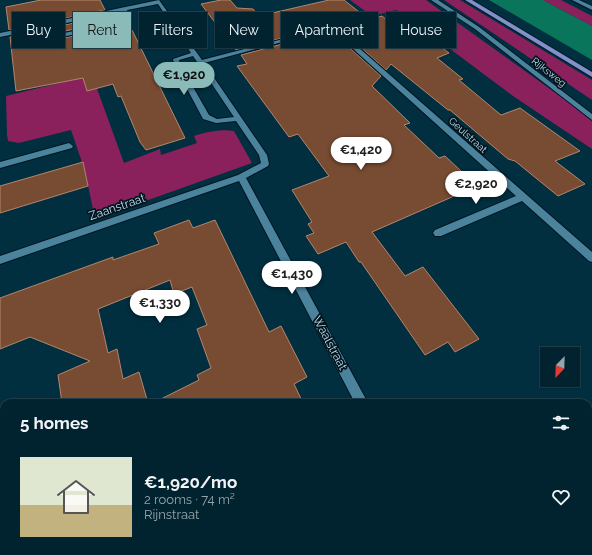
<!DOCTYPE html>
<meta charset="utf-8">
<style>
body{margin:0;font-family:Raleway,sans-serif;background:#0b2b38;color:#f1f3f6;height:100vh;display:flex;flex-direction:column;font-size:15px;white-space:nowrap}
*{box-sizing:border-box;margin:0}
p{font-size:13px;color:#96a4ab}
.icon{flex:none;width:22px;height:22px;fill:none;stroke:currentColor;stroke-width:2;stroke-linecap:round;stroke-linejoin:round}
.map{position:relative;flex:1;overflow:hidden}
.drawer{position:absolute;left:0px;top:399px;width:592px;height:156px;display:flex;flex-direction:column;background:#012330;border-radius:12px 12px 0 0;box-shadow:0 1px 3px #0004,0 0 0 1px #23404c}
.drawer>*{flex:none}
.banner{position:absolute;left:12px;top:12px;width:568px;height:36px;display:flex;gap:8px}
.needle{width:26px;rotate:203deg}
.tools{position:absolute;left:540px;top:347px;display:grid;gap:8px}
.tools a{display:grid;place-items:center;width:40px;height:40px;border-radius:0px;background:#012330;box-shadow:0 1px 3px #0004,0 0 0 1px #23404c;font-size:20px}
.price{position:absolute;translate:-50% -34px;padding:0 9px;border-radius:14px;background:#fff;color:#222;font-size:13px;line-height:26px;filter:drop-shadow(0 1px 2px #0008)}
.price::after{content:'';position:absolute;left:50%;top:24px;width:12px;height:9px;margin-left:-6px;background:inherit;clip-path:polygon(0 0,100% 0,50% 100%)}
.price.current{background:#8bbbb9;color:#111}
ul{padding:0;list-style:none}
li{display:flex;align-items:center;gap:12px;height:100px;padding:0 20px}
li+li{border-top:1px solid #23404c}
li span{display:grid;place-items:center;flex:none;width:112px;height:80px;border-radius:0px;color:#555}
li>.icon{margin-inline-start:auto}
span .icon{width:48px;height:48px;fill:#fffc;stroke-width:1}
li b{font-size:17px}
h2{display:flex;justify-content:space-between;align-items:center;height:48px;padding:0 20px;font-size:17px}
.tag{padding:0 14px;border-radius:0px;background:#012330;box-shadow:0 1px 3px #0004,0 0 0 1px #23404c;font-size:14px;line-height:36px}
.tag.current{background:#8bbbb9;color:#111}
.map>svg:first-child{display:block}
.green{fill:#8a215d}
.water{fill:#09755b}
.building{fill:#784c33;stroke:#b5856b}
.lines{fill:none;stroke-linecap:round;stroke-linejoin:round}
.lane-casing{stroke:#001622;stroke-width:2}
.street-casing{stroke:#001622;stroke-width:2}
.secondary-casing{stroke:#001622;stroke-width:2}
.primary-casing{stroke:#001622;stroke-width:2}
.lane{fill:#4b829c;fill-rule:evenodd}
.street{fill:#4b829c;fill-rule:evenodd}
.secondary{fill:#4b829c;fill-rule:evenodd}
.primary{fill:#8290ca;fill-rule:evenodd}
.labels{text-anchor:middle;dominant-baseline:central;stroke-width:3.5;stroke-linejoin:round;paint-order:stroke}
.far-street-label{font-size:10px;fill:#bfdbe9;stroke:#01151f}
.street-label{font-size:12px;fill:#bfdbe9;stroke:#01151f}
</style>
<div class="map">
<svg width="592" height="555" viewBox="0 0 592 555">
<rect width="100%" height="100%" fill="#012f40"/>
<!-- green -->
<path class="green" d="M350,0H426L553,91L592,116V149L513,96L402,13L396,10L372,16Z
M444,0H460L592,80V100Z
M543,0H561L592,16V26Z
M92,75L124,163L160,149L161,155L197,143L194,136C206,132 221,129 234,131L252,163L95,219L85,171L71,130L19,143L8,141L7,135L6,96Z"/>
<!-- water -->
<path class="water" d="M489,0H543L592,26V60Z"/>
<!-- building -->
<path class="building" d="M41,0H100L105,10L9,30L6,7Z
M221,0H230L237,8L253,9L259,16L329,0H344L363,15L328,26L236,50L201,4Z
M107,16L110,22L26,39L22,34Z
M382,16L413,41L428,37L449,53L437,58L463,79L459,80L501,115L520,108L580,151L555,161L585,184L558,196L515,161L508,159L450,110H448L391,64L386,70L339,28Z
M113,28L115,34L132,30L185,138L146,150L140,142L121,96L118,97L113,84L87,91L83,78L16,91L10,37L14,36L18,44L25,46Z
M331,31L381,76L372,86L410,123L404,125L439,158L445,156L477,186L372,232L405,276L423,267L479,339L455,352L448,342L425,355L361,262H359L346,242L318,254L306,236L314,233L308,224L312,222L292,190L329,176L298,134L289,137L237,66L247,64L241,55Z
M83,162L88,186L0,213V186Z
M189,220L193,228L215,220L269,332L281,326L307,377L294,384L303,403H153L199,380L197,375L211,368L197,329L207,325L192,287L174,294L170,280L98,309L108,353L117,349L123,379L139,372L148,403H62L58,375L90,361L30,337L0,349V298L113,257V260L159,244L154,233Z"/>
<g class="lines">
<!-- lane casing -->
<g class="lane-casing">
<path id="lane" d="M368,15L371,17L370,18L332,29L329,27Z"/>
</g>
<!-- street casing -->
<g class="street-casing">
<path id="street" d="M159,0L202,60L334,26L592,252V262L589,261L522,201L441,236H435L433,233L435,230L516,196L331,29L204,63L267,155L269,164L268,166L246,178L368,403H355L239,181L0,264V256L238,175L261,163L259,155L236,121L216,123L203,119L174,64L173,59L191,53L158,4L127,10L131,20L127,23L25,45L19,43L15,34L0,37V33ZM122,11L125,19L123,21L25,41L20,33ZM193,56L234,117L217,119L209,115L180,64L179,60Z
M431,0H438L479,27L592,114V120L475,29Z
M69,143L73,146L72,148L0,168V162Z
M128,551H148L147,555H127Z
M194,551H208L209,555H195Z
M440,551H456L457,555H441Z"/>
</g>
<!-- secondary casing -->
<g class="secondary-casing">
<path id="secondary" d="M572,0H579L592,6V10Z"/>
</g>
<!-- primary casing -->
<g class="primary-casing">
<path id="primary" d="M465,0H472L592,72V77Z"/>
</g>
<!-- lane -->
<use href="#lane" class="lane"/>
<!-- street -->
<use href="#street" class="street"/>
<!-- secondary -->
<use href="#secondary" class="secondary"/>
<!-- primary -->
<use href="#primary" class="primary"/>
</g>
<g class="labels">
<!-- far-street labels -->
<g class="far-street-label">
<text transform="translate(549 72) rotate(38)">Rijksweg</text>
<text transform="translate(468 135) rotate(42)">Geulstraat</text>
</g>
<!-- street labels -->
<g class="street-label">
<text transform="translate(117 207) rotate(-19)">Zaanstraat</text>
<text transform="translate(330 343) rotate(62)">Waalstraat</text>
</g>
</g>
</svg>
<div class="tools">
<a><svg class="needle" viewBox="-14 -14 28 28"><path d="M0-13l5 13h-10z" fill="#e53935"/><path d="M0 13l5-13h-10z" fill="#96a4ab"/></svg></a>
</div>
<b class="price current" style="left:184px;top:96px">€1,920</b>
<b class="price" style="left:361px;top:171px">€1,420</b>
<b class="price" style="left:476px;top:205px">€2,920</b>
<b class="price" style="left:292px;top:295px">€1,430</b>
<b class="price" style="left:160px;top:324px">€1,330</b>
<div class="banner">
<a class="tag">Buy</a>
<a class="tag current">Rent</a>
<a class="tag">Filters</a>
<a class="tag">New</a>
<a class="tag">Apartment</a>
<a class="tag">House</a>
</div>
<section class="drawer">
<h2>5 homes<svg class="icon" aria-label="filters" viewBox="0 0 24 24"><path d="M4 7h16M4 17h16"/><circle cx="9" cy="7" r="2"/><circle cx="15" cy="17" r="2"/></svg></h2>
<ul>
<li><span style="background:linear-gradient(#dfe7d0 60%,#c2b280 0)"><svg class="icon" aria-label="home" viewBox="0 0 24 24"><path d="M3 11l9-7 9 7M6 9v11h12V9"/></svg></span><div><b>€1,920/mo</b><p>2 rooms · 74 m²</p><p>Rijnstraat</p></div><svg class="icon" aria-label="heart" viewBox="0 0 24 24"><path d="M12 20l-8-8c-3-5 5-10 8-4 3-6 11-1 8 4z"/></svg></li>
</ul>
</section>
</div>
